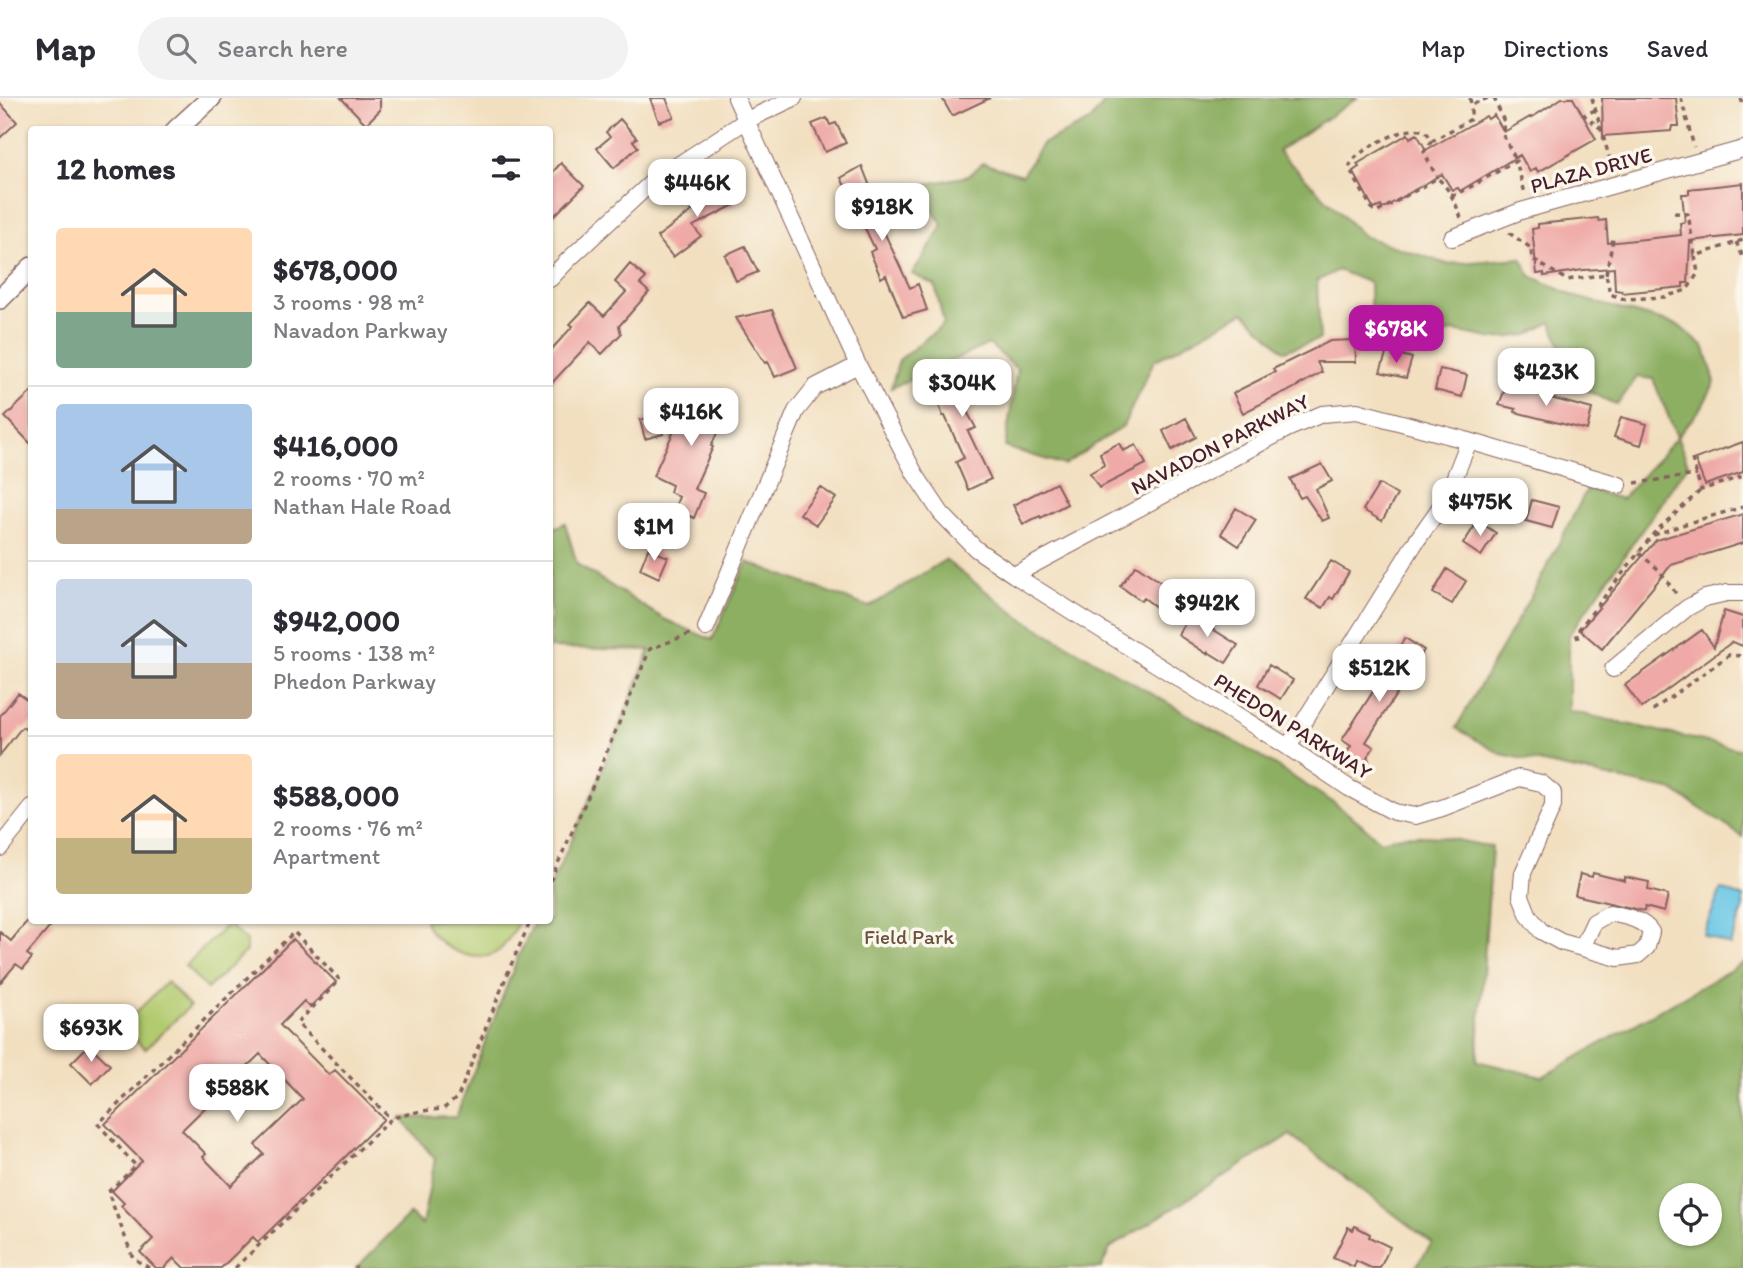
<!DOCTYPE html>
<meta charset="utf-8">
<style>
body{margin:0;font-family:Itim,sans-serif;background:#f2f2f3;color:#2b2b33;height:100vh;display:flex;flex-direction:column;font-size:26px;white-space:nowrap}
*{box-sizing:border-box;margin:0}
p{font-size:23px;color:#7c7c81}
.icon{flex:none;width:38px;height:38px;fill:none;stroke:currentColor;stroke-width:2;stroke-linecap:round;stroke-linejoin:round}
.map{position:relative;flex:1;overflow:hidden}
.sheet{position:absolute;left:28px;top:28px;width:525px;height:798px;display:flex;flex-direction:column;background:#fff;border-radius:7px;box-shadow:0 2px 5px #0004}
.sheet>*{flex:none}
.buttons{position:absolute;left:1659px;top:1085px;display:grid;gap:14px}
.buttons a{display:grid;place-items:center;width:63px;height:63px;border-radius:50%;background:#fff;box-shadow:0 2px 5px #0004;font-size:35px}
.price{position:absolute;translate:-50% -60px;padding:0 16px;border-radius:14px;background:#fff;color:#222;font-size:23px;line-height:46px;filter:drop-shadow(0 2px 4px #0008)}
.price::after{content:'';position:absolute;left:50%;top:42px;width:21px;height:16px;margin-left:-10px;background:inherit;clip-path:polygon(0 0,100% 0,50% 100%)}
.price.on{background:#b5179e;color:#fff}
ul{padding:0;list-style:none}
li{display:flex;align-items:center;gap:21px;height:175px;padding:0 28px}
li+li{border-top:2px solid #e1e1e2}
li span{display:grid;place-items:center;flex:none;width:196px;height:140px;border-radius:7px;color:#555}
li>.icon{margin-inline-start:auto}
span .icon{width:84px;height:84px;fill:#fffc;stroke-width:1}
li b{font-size:30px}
h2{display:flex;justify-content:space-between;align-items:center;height:84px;padding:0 28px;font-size:30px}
header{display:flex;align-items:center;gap:42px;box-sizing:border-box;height:98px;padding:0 35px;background:#fff;border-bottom:2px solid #e1e1e2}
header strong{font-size:33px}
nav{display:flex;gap:38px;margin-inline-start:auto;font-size:24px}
.search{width:490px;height:63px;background:#f2f2f3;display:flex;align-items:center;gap:18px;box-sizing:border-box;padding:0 24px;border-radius:38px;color:#7c7c81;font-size:26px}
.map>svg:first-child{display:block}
.green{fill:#b2cb70;stroke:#7e754e;stroke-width:2}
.forest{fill:#8daf62;stroke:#6c6746;stroke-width:2;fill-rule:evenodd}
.water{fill:#66c6e5;stroke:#587288;stroke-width:2}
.building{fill:#efa9a6;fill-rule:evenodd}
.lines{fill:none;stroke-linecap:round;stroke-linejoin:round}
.minor-casing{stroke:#85625f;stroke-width:18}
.tertiary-casing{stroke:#85625f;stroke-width:22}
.path{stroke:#85625f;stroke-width:3.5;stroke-dasharray:5 5;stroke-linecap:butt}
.minor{stroke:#fff;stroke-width:16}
.tertiary{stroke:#fff;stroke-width:19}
.labels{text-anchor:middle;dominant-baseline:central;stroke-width:7;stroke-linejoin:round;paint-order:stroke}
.street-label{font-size:21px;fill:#4a1f2b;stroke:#fbf7ec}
.park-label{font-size:21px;fill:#695340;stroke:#fbf7ec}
</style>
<header>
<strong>Map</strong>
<div class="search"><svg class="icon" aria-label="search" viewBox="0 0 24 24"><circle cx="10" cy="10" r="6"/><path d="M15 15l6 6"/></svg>Search here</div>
<nav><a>Map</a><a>Directions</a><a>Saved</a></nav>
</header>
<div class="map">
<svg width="1743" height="1170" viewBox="0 0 1743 1170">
<rect width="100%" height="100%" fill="#fbf7ec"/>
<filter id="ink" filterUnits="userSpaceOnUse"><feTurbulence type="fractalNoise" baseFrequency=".0143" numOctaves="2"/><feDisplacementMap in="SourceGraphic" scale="14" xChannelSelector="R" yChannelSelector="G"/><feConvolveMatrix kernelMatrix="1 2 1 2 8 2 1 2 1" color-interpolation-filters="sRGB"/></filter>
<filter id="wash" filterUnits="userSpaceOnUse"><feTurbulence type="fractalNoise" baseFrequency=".00686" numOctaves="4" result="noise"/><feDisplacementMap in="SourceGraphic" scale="28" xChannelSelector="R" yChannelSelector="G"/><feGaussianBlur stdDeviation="1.57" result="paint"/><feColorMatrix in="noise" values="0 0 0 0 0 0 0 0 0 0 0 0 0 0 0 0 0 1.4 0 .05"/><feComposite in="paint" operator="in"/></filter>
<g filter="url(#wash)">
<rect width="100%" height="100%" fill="#f2dfc0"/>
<!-- green -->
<path class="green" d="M425,823V822L519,823C513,832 507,848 497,854C474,869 433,847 425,823Z
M228,826L246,843V853L207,891L185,868Z
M167,884L190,908L145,951L122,928Z"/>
<!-- forest -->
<path class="forest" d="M1108,0H1357L1278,53L1363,138L1447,166L1521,160L1531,178L1576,199L1678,227L1705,250L1715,284L1702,309L1677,339L1688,366L1569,537V613L1743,652V739L1674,693L1501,656L1456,630L1540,482L1587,391L1622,401L1677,339L1653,281L1637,279L1617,307L1577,288L1551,224L1528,237L1495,241L1453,233L1423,243L1371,237L1370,185L1338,172L1317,183L1320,241L1284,253L1244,214L1154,263L1123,328L1064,367L1005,349L1017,271L989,246L891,290L899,262L944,226L935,187L912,176L943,128L917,88L968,78L983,65L1022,77L1042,46L1090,23Z
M565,425L577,466L664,521L712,542L747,464L869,509L945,462L1021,520L1263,660L1331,703L1358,723L1380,743L1406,737L1442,739L1492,749L1477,963L1542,979L1743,865V1170H1415L1432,1145L1290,1037L1110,1150L1101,1170H356L410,1116L422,1127L435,1061L401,1020L456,1019L518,859L535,823L550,822V790L596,687L650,552L550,550V432ZM1710,1097V1136H1671V1097Z"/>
<!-- water -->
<path class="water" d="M1721,791L1743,800V812L1730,847L1703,837Z"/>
<g id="blocks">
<!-- building -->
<path class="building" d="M341,0H380V12L366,26Z
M650,0H666L674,19L659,24Z
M942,0H990L952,18Z
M1562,0H1573L1596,41L1538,74L1536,70L1530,74L1520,57L1460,93L1458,90L1452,92L1442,76L1382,111L1381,108L1374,111L1353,73L1359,69L1357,66L1408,36L1410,40L1417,36L1426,52L1486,18L1488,21L1494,17L1504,34L1530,19L1531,20Z
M1602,0H1676L1679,28H1672L1671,33L1603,38Z
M0,5L17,24L0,40Z
M827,20L830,27L836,25L846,45L825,54L812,26Z
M620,21L637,40L633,43L638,49L614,70L597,50L610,39L606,34Z
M561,65L584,88L550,122V77Z
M862,68L873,96H871L882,119L878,121L910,190L918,186L927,212L903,219L886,177L881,180L870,154L875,151L854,107L851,109L843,92L846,90L841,80Z
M726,84L736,106L693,128L701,138L673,159L657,139L704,104L700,97Z
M1743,85V137L1690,143L1688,185H1683V189L1622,195V193L1615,192L1614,170L1583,172L1544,178V175L1537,176L1532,131L1538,130V126L1598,120L1599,123L1606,122L1608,145L1681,137L1680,125L1685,124L1682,96H1689V91Z
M745,148L758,174L736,183L725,157Z
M630,166L646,180L640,186L649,194L619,228L621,236L602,256L590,244L550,287V253L573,228L570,226L590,205L604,218L626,194L615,184Z
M772,212L797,270L775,279L768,264L765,265L736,220Z
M1355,242L1356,264H1317L1322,274L1285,295L1284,294L1243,315L1233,295L1275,274L1273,271L1330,243Z
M1387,253L1412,260L1406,280L1380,274Z
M971,263L983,286L970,294L975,305L965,310L976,330L968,333L991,381L968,392L956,364L964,360L945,318H943L930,283Z
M1440,271L1467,277L1462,299L1435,292Z
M1506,288L1592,311L1587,332L1515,314L1516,311L1499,307Z
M32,293V347L5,319Z
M687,294L708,302L711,297L732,304L711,348L713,349L694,391L704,395L694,420L674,411L679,399L670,394L672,387L653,378L674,333L670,334Z
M658,318L663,336L645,341L640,322Z
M1621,319L1647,326L1641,347L1614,339Z
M1186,320L1196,339L1172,352L1163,333Z
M1743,344V374L1705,387L1695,361Z
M1119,345L1123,353L1136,347L1146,366L1099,390L1090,375L1104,367L1100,355Z
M1322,366L1332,383L1316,391L1329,420L1322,423L1305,398L1300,400L1290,381Z
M1056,385L1067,406L1041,420L1040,418L1023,426L1013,407Z
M1379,386L1397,397L1382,423L1363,412Z
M820,389L836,400L816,427L800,416Z
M1532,402L1559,409L1552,430L1526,423Z
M1236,410L1256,422L1239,448L1221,436Z
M1743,416V445L1671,467L1602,551L1580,532L1656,442Z
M1478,423L1496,435L1481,458L1463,446Z
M648,451L668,459L659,480L640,471Z
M1331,463L1349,474L1333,501L1330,499L1323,510L1306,501Z
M1136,467L1169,490L1156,509L1144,500L1141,503L1120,488Z
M1447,471L1466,483L1452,506L1433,495Z
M1724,513L1743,519V548L1732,544L1642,610L1625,587L1702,532L1714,549Z
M1190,517L1238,547L1226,565L1208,554L1207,556L1178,537Z
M1405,540L1424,552L1366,644L1374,649L1367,660L1369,662L1362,674L1342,662L1351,648L1342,642L1392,564H1390Z
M1269,567L1293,582L1281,601L1258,587Z
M18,595L32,605V623L25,631L22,629L0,657V618Z
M1593,775L1625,783V779L1649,784L1648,792L1668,797L1664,814L1645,809L1644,813L1575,797L1580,776L1592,779Z
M28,822H56L27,856L32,860L23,871L16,866L0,885V834L11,843Z
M293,841L336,884L310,909L304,903L280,927L329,977L335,972L384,1021L258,1144L253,1139L221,1170H184L174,1160L164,1170H156L140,1154L153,1141L121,1108L124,1105L112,1093L142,1063L105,1026ZM260,956L303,1001L255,1047L264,1056L231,1088L203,1059L206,1056L182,1032Z
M89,947L110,967L92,986L71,965Z
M1355,1128L1370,1136L1369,1139L1390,1149L1380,1170H1371L1356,1163L1354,1169L1333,1160L1348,1129L1353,1132Z"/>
</g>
</g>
<g filter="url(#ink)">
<use href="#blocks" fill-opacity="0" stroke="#85625f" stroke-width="2"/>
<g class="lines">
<!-- minor casing -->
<g class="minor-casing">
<path id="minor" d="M736,0L858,267L915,376L941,415L976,451L1014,477L1288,649L1349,690L1394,714L1415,718L1442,710L1519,680L1541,685L1553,695V708L1523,775L1521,798L1529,818L1541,833L1561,844L1618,860L1638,857L1647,849L1651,834C1643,821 1624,818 1610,815L1594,824L1582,850
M1452,140L1521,113L1743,51
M550,181L568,162L652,84L747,22L794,0
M1014,477L1287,331L1322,316L1357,313L1469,343L1619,387
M706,530L796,313L815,289L858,267
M1613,571L1687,510L1705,500L1727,495H1743
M1288,649L1415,445L1446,401L1469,343
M0,750L32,710"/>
</g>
<!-- tertiary casing -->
<g class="tertiary-casing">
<path id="tertiary" d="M176,32L211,0
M0,201L32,169"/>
</g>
<!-- path -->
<path class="path" d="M1470,0L1471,7L1488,0
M1494,0L1505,26L1502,35L1516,62
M1592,0L1613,72
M1681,0L1694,49
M1741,0L1743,7
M1595,12L1584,17L1600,30
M1432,43L1424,54L1437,80
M1451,96L1456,97L1516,63L1525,95
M1674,115L1688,116L1695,158
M1461,120C1456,106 1449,89 1437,80L1378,114H1375L1371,109L1349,70C1351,65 1351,64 1354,61C1365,49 1405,28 1421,32C1427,33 1429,38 1432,43L1471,21V7
M1509,135L1531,150L1532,161L1567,182L1606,176L1610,196L1624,201L1664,199L1687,192L1698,175L1695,158L1743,142
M1736,144L1743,159
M1606,176L1613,141
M1692,361L1701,392L1743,378
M1635,385L1697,377
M1654,437L1688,425L1743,409
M1639,455L1659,472L1677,497
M1578,541L1576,535L1654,435L1701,392
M1653,612L1729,557L1743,558
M550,783L590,694L650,551L693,535
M355,1169L356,1170
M149,1170L133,1160L108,1094L136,1068L98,1026L294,834L340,882L297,925L386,1016L392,1020
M235,1170L392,1020L421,1013L443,1011L458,999L511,867L531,822"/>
<!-- minor -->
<use href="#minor" class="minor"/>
<!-- tertiary -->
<use href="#tertiary" class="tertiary"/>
</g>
</g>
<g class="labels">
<!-- street labels -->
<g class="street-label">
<text transform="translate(1591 72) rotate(-15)">PLAZA DRIVE</text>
<text transform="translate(1220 346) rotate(-27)">NAVADON PARKWAY</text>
<text transform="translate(1293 628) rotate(32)">PHEDON PARKWAY</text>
</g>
<!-- park labels -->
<g class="park-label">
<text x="909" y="838">Field Park</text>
</g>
</g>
</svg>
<div class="buttons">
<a><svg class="icon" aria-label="locate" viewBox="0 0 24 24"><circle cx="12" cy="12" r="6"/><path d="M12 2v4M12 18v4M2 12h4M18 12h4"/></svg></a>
</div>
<b class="price" style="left:697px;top:121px">$446K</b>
<b class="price" style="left:882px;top:145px">$918K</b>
<b class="price on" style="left:1396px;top:267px">$678K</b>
<b class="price" style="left:1546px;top:310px">$423K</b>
<b class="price" style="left:962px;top:321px">$304K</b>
<b class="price" style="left:691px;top:350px">$416K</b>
<b class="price" style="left:1480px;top:440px">$475K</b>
<b class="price" style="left:654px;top:465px">$1M</b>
<b class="price" style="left:1207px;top:541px">$942K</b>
<b class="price" style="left:1379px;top:606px">$512K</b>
<b class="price" style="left:91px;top:966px">$693K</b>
<b class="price" style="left:237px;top:1026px">$588K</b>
<section class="sheet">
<h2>12 homes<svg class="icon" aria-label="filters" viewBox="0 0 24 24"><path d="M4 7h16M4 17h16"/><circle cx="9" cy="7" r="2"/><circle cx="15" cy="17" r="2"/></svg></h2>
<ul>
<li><span style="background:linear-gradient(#ffd9b3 60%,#7fa58c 0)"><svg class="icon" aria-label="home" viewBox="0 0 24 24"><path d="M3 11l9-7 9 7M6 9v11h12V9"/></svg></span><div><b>$678,000</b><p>3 rooms · 98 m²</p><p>Navadon Parkway</p></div></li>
<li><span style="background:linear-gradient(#a9c7e8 75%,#b9a48a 0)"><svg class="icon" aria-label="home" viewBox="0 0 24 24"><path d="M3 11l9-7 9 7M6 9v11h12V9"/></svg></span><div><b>$416,000</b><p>2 rooms · 70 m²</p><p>Nathan Hale Road</p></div></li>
<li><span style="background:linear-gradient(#c9d6e8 60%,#b9a48a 0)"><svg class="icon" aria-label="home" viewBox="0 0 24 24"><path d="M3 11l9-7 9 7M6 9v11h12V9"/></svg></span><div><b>$942,000</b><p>5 rooms · 138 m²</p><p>Phedon Parkway</p></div></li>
<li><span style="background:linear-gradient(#ffd9b3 60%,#c2b280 0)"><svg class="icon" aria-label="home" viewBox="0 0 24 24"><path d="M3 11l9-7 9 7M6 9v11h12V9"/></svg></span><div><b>$588,000</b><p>2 rooms · 76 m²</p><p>Apartment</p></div></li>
</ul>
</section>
</div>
